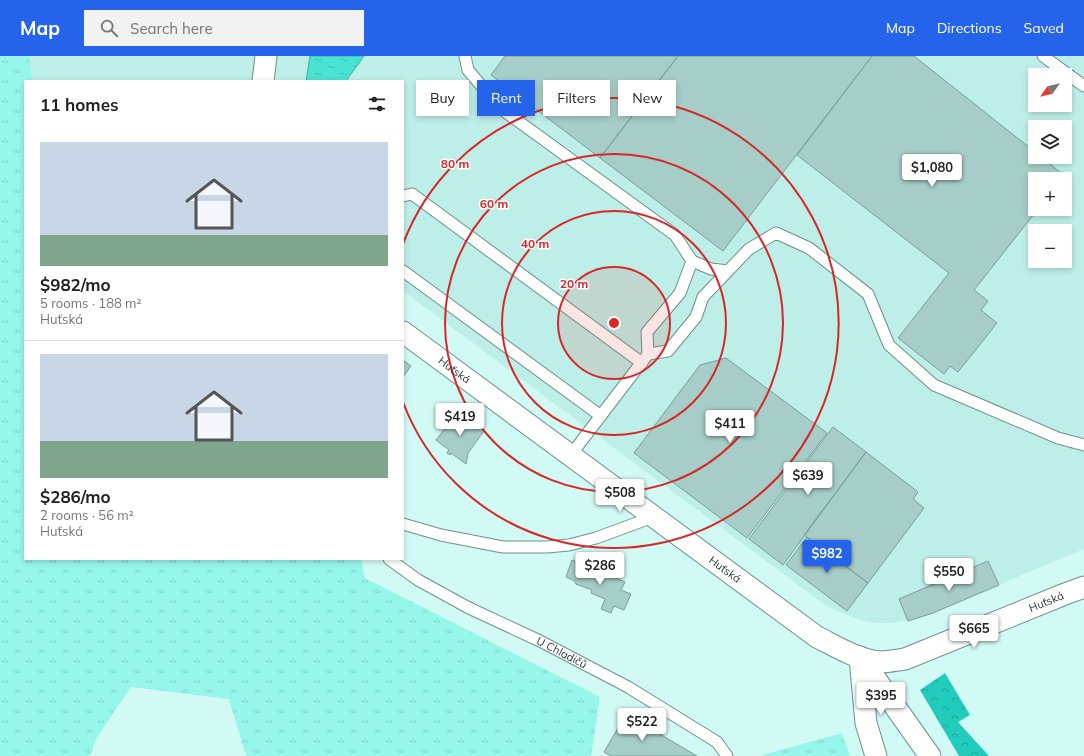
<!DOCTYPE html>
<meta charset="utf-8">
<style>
body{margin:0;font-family:Mulish,sans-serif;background:#f2f2f2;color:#222;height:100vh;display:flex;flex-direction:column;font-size:15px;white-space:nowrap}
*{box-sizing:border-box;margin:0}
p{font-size:13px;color:#767676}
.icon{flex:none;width:22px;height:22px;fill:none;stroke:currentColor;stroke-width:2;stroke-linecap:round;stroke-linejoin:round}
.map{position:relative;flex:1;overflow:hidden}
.details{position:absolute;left:24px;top:24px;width:380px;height:480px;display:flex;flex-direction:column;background:#fff;border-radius:0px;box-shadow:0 2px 6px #0003}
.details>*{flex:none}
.guide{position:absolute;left:416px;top:24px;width:380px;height:36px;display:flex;gap:8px}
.needle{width:26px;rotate:236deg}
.tools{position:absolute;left:1028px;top:12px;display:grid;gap:8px}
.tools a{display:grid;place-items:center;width:44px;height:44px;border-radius:0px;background:#fff;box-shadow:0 2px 6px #0003;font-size:20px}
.price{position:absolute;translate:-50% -34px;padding:0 9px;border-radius:4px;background:#fff;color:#222;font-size:13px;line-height:26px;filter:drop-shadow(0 1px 2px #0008)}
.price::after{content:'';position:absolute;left:50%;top:24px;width:12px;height:9px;margin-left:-6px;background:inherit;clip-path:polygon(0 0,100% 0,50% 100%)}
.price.on{background:#2563eb;color:#fff}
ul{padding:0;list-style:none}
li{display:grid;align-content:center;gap:8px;height:212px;padding:0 16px}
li+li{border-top:1px solid #e0e0e0}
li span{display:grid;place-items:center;height:124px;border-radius:0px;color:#555}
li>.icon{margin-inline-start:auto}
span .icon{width:72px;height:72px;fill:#fffc;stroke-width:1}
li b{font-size:17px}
h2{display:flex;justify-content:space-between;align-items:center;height:48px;padding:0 16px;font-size:17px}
.pill{padding:0 14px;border-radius:0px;background:#fff;box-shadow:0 2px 6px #0003;font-size:14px;line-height:36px}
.pill.on{background:#2563eb;color:#fff}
header{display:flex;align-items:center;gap:24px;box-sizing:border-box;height:56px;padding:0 20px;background:#2563eb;color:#fff}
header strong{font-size:19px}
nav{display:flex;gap:22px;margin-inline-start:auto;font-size:14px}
.search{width:280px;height:36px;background:#f2f2f2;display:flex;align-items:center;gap:10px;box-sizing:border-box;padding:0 14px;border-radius:0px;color:#767676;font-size:15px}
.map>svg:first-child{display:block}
.built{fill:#bdefe8;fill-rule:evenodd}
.grass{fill:url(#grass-tufts)}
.forest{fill:url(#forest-crowns)}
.water{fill:url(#water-ripples);stroke:#3eafa4}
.building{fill:#a6cdc7;stroke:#789e98}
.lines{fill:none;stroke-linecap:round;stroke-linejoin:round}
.service-casing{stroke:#6b918b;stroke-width:13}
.minor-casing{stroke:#6b918b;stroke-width:23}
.service{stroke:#fff;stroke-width:11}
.minor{stroke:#fff;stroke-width:21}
.ring{fill:none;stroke:#d62828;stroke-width:2}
.labels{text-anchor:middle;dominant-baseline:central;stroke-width:3;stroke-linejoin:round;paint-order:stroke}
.street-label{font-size:11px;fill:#273735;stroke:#fdfdfd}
.centre{fill:#d62828;stroke:#fdfdfd;stroke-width:2}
.ring-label{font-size:12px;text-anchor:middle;font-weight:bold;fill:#d62828;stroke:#fdfdfd;stroke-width:3;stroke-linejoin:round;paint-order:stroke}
</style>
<header>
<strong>Map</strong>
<div class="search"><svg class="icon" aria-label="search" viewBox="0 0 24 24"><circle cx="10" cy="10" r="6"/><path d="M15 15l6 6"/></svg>Search here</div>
<nav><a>Map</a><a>Directions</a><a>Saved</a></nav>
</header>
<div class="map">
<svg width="1084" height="700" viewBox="0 0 1084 700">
<defs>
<pattern id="grass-tufts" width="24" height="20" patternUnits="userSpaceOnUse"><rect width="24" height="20" fill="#96f6ea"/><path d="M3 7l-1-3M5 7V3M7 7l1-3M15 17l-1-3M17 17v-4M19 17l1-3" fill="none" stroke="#81d4c9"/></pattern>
<pattern id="forest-crowns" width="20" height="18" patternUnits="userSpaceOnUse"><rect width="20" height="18" fill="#22ccbd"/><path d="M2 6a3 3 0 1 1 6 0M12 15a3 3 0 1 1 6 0" fill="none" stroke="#1ea69a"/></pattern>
<pattern id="water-ripples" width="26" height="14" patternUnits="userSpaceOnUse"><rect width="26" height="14" fill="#48e3d3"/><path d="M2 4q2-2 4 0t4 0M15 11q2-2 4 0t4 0" fill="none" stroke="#3fc3b6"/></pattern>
</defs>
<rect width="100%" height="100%" fill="#d2faf4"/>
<!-- built -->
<path class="built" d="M29,0H1084V493L920,562L891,567H878L864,565L849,560L837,555L825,549L403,235V25H33ZM1035,19H1065V49H1035ZM1035,71H1065V101H1035ZM1035,123H1065V153H1035ZM1035,175H1065V205H1035Z"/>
<!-- grass -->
<path class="grass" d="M0,0H29L33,25H25V503H361L365,522L600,641L591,700H246L229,643L131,631L96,683L90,700H0Z
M842,677L850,700H759Z"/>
<!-- forest -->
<path class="forest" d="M945,617L970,659L958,666L989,700H959L920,634Z"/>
<!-- water -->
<path class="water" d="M310,0H364L346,25H306Z"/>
<!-- building -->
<path class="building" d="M505,0H678L600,102L491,19Z
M678,0H872L723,195L600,102Z
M872,0H914L1035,96V101H1041L1065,120L1062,123H1035V153H1038L974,234L988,245L981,254L997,267L958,316L950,310L944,318L898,282L949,217L797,99Z
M726,302L827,377L747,482L634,397L700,309Z
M403,304L411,310L403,321Z
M458,356L484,375L468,397L466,408L451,397L450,399L447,397L449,394L436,384Z
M833,371L866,396L783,509L749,483Z
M866,396L918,436L913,443L924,452L868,527L804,479Z
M807,481L868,527L847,555L786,509Z
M572,504L625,526L621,534L631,538L624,554L614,550L611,557L601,553L605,543L591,537L592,534L576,528L575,525L566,521Z
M988,505L999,529L933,557L908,565L899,543Z
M626,658L697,700H611L604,696Z"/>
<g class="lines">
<!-- service casing -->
<g class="service-casing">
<g id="service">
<path d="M465,0L468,14L500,52L675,179L692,205L680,237L647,276L648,298L570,400"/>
<path d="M1043,0L1084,30"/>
<path d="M403,140L412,138L642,307"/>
<path d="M692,205L711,213L728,215"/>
<path d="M403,215L601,360"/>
<path d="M648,298L668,295L696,261L703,241L749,193L776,177L809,192L868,238L889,289L934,329L1058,382L1084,389"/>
<path d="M403,468L441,479L503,491H547L569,489L596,482L653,461"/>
<path id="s1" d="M389,503L418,524L469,552L540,585L628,631L717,686L727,700"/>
</g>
</g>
<!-- minor casing -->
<g class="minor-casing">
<g id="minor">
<path d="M263,25L266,0"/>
<path id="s2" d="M403,276L817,581C837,591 858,604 880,606C888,606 897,604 905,603L1065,538L1084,531"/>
<path d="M860,601L930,700"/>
<path d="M860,602L866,667L876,700"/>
</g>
</g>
<!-- service -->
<use href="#service" class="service"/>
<!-- minor -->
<use href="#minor" class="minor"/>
</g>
<!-- distance rings -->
<circle cx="614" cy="267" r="56" fill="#d62828" fill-opacity=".12"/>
<g class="ring">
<circle cx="614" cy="267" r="56"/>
<circle cx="614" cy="267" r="112"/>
<circle cx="614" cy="267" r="169"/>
<path d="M403 188A225 225 0 1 1 403 346"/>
</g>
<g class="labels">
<!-- street labels -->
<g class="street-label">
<text stroke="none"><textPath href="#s2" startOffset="64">Huťská</textPath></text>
<text stroke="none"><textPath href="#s2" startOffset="400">Huťská</textPath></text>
<text stroke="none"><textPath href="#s2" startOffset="760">Huťská</textPath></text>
<text stroke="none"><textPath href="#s1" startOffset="197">U Chladičů</textPath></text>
</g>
</g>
<circle cx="614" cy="267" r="6" class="centre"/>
<g class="ring-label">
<text x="455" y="112">80 m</text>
<text x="494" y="152">60 m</text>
<text x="535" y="192">40 m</text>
<text x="574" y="232">20 m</text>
</g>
</svg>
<div class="tools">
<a><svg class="needle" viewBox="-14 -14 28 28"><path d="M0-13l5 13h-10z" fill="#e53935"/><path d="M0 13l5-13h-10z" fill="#767676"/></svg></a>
<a><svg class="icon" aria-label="layers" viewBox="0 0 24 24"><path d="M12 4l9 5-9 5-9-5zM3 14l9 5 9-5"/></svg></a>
<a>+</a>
<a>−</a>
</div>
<b class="price" style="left:932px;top:132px">$1,080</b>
<b class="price" style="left:460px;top:381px">$419</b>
<b class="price" style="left:730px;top:388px">$411</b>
<b class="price" style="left:808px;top:440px">$639</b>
<b class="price" style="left:620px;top:457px">$508</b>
<b class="price on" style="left:827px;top:518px">$982</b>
<b class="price" style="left:600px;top:530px">$286</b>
<b class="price" style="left:949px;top:536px">$550</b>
<b class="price" style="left:974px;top:593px">$665</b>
<b class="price" style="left:881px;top:660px">$395</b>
<b class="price" style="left:642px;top:686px">$522</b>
<div class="guide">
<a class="pill">Buy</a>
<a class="pill on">Rent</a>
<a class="pill">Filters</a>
<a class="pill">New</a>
</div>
<section class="details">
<h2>11 homes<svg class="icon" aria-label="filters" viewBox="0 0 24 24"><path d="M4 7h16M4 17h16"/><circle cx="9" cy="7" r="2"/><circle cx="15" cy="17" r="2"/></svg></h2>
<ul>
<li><span style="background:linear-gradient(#c9d6e8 75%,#7fa58c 0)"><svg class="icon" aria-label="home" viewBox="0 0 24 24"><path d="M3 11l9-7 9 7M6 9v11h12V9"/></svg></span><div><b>$982/mo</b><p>5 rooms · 188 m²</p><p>Huťská</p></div></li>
<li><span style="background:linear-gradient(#c9d6e8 70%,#7fa58c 0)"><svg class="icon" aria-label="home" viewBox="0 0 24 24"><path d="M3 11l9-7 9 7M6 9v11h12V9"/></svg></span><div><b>$286/mo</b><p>2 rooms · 56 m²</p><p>Huťská</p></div></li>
</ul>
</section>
</div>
